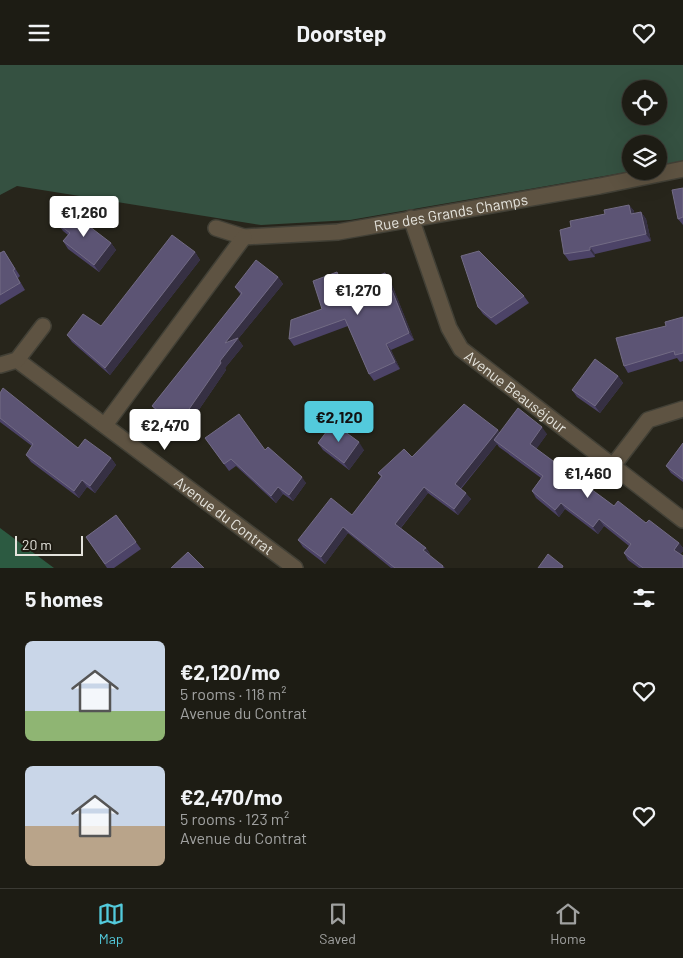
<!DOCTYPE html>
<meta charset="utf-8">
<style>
body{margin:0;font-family:Barlow,sans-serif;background:#25251d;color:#f1f3f6;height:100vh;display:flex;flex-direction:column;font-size:19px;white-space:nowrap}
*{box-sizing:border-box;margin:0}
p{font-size:16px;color:#a0a1a0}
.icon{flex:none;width:28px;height:28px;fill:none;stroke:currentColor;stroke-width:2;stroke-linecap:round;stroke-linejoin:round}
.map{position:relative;height:503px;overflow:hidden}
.sheet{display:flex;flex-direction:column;background:#1d1c14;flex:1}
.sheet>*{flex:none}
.controls{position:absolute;left:622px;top:15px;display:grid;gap:10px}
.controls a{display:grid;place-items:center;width:45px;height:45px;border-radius:50%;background:#1d1c14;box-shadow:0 5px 20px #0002,0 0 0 1px #3b3a34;font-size:25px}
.scale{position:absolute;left:15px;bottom:12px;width:68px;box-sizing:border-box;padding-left:5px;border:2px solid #e5e4dd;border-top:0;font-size:14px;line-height:18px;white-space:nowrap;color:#e5e4dd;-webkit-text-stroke:4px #1e1b12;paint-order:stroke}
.price{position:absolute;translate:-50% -42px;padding:0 11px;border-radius:5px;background:#fff;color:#222;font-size:16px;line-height:32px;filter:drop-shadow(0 1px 2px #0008)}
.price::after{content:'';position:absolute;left:50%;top:30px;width:15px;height:11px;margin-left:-8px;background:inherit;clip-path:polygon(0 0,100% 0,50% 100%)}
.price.current{background:#53cadc;color:#111}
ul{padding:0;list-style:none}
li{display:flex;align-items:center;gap:15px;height:125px;padding:0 25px}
li span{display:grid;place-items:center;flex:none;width:140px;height:100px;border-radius:8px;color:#555}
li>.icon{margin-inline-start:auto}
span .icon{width:60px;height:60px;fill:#fffc;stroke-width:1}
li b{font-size:21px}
h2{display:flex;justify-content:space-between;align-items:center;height:60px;padding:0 25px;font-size:21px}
header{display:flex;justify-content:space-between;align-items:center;height:65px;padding:0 25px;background:#1d1c14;font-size:22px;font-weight:700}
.tabs{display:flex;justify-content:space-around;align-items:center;height:70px;border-top:1px solid #3b3a34;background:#1d1c14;font-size:14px;color:#a0a1a0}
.tabs a{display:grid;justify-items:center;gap:2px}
.tabs .current{color:#53cadc}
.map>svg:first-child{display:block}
.green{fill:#355141;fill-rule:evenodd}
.forest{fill:#2c5a41}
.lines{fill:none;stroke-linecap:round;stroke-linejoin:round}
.minor-casing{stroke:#424036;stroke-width:18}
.minor{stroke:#5e5342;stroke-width:15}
.wall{fill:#4c4367}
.shaded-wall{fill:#363043}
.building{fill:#5c5474;stroke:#726b84}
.labels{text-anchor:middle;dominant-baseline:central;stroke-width:5;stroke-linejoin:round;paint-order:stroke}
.street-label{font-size:15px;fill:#e5e4dd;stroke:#1e1b12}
</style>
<header><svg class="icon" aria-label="menu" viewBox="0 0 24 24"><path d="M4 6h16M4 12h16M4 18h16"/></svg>Doorstep<svg class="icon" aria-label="heart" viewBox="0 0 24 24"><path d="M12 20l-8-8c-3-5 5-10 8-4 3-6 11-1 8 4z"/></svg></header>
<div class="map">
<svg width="683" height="503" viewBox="0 0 683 503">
<rect width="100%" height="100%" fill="#27251b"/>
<!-- green -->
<path class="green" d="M0,0H683V96L659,101V79H631V106H633L350,155L261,160L17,121L0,130ZM631,24H659V51H631Z"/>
<!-- forest -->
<path class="forest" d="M0,463L54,503H0Z"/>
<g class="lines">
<!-- minor casing -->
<g class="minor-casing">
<g id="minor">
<path id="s1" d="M411,153L449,263L461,284L683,455"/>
<path id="s2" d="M216,163L244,172L338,167L600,121L683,104"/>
<path id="s3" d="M17,295L295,503"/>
<path d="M0,300L17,295L43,261"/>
<path d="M105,360L244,172"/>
<path d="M612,402L648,355L683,344"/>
</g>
</g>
<!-- minor -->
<use href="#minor" class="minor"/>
</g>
<!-- wall -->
<path class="wall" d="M683,123V160L678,154Z
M629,140L634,146V149L641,147L646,154L651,176L595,189V192L569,196L564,189L571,162Z
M58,159L111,178L116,185L99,207L68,184L63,176L68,170L63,166Z
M4,186L20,211L18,213L25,225L0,240V188Z
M195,187L200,195L110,310L72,277L67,270L101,261Z
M278,212L283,219L238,274L243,281L225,303L226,305L183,368L157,348L152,341L241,230L235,222Z
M346,212L351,221L390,215L414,275L391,285L400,304L374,316L369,309L348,261L294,281L289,274L322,244L342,213Z
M524,231L529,238L496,260L483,249L478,242Z
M683,252V296L680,297L677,293L628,308L624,301L666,261Z
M618,311L623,318L600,348L577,332L572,325Z
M0,328L78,383L111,393L116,400L95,428L87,422L79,433L31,397L26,390L32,381L0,357Z
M500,367L547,369L536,384L614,441L646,458L679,478L683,483V486L680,489L683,503H639L628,495L624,488L629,481L604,461L598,469L565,444L559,452L536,433L532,426L541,413L499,382L497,379L461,424L471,434L458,450L428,428L401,463L426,483L430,489L429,490L445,503H391L348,468L325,499L303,482L298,475L352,450L381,412L378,408L412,392Z
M205,373L265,385L306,418L293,436L283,429L276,438L236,401L229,406Z
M318,378L364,385L349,405L323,385Z
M683,378V417L671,408L666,401Z
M116,450L141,484L114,503H107L86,472Z"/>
<!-- shaded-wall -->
<path class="shaded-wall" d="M629,140L634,146L636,156L631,149Z
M641,147L646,154L651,176L646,169Z
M111,178L116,185L99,207L94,200Z
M590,182L595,189V192L590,185Z
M195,187L200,195L110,310L105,303Z
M385,208L390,215L414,275L409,268Z
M278,212L283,219L238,274L243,281L225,303L226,305L183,368L178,360L220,296L225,278Z
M346,212L350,219L353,228L349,221Z
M386,279L391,285L400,304L395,297Z
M618,311L623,318L600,348L595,341Z
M542,362L547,369L535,386L530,379Z
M498,365L503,371L494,375L497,379L459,425L455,419Z
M359,377L364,385L349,405L344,398Z
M111,393L116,400L95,428L90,421Z
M302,412L306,418L293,436L289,430Z
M82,415L87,422L79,433L74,426Z
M278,422L283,429L276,438L271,431Z
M424,422L428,428L399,465L395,459Z
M466,428L471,434L458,450L454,444Z
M561,438L565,444L559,452L555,445Z
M599,454L604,461L598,469L593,462Z
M343,462L348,468L325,499L321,492Z
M679,478L683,483V486L679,491L674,485Z
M426,483L430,489L428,492L423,485Z"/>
<!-- building -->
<path class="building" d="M683,123V152L678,154L672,125Z
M629,140L631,149L641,147L646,169L590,182V185L564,189L560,165L571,162L570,156L605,149L604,145Z
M68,145L111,178L94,200L63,176L70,168L58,159Z
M172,170L195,187L105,303L67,270L83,249L101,261Z
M4,186L15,204L13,205L20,218L0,230V188Z
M479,186L524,231L491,253L478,242L461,191Z
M256,195L278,212L225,278L238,273L220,296L221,298L178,360L152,341L242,228L235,222Z
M337,207L340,214L346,212L349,221L385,208L409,268L386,279L395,297L369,309L345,254L289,274L291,255L322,244L313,216Z
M683,252V288L675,290L674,286L624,301L616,273L666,261L665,257Z
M595,294L618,311L595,341L572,325Z
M3,323L78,383L85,374L111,393L90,421L82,415L74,426L26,390L33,379L0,353V328Z
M464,339L498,365L455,419L466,428L454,444L424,422L395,459L426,483L423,485L443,501L442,503H395L343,462L321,492L298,475L331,433L352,450L382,411L378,408L404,384L412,392Z
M518,343L542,362L530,379L614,441L618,436L646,458L649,455L679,478L674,485L683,491V503H643L624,488L631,479L599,454L593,462L561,438L555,445L532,426L543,411L494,375Z
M239,349L265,385L268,382L302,412L289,430L278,422L271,431L231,394L224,399L205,373Z
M333,358L359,377L344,398L318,378Z
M683,378V414L666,401Z
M116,450L136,477L105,499L86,472Z
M188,487L204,503H171Z
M548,489L563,501L562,503H538Z"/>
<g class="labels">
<!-- street labels -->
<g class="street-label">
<text stroke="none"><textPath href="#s2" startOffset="238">Rue des Grands Champs</textPath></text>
<text stroke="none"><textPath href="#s1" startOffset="210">Avenue Beauséjour</textPath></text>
<text stroke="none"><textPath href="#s3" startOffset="259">Avenue du Contrat</textPath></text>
</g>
</g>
</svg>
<div class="controls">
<a><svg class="icon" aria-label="locate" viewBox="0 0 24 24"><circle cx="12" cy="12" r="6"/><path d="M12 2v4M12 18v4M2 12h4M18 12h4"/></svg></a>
<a><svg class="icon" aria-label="layers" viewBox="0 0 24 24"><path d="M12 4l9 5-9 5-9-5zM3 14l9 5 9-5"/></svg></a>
</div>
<div class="scale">20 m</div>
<b class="price" style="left:84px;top:173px">€1,260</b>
<b class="price" style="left:358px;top:251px">€1,270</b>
<b class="price current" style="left:339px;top:378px">€2,120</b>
<b class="price" style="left:165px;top:386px">€2,470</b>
<b class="price" style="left:588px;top:434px">€1,460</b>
</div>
<section class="sheet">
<h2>5 homes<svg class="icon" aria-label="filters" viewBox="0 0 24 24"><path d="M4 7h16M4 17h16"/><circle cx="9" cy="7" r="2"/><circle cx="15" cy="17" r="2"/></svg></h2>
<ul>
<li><span style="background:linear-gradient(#c9d6e8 70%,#8fb573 0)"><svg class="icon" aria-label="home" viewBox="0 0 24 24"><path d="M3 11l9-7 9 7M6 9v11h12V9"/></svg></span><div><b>€2,120/mo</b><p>5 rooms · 118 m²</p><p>Avenue du Contrat</p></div><svg class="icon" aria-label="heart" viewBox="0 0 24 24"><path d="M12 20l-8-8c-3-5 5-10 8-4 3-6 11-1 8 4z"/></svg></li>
<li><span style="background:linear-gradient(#c9d6e8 60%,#b9a48a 0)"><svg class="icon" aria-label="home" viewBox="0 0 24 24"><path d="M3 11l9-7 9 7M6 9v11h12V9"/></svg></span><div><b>€2,470/mo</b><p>5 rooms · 123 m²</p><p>Avenue du Contrat</p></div><svg class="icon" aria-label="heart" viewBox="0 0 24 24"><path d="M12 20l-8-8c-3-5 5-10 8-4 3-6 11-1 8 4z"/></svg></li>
</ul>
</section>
<nav class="tabs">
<a class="current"><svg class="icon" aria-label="map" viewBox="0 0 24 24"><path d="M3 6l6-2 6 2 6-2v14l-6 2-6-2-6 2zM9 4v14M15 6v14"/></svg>Map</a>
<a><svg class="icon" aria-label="saved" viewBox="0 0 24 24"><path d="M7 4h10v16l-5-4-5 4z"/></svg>Saved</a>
<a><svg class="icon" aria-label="home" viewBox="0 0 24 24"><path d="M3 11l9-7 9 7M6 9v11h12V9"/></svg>Home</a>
</nav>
